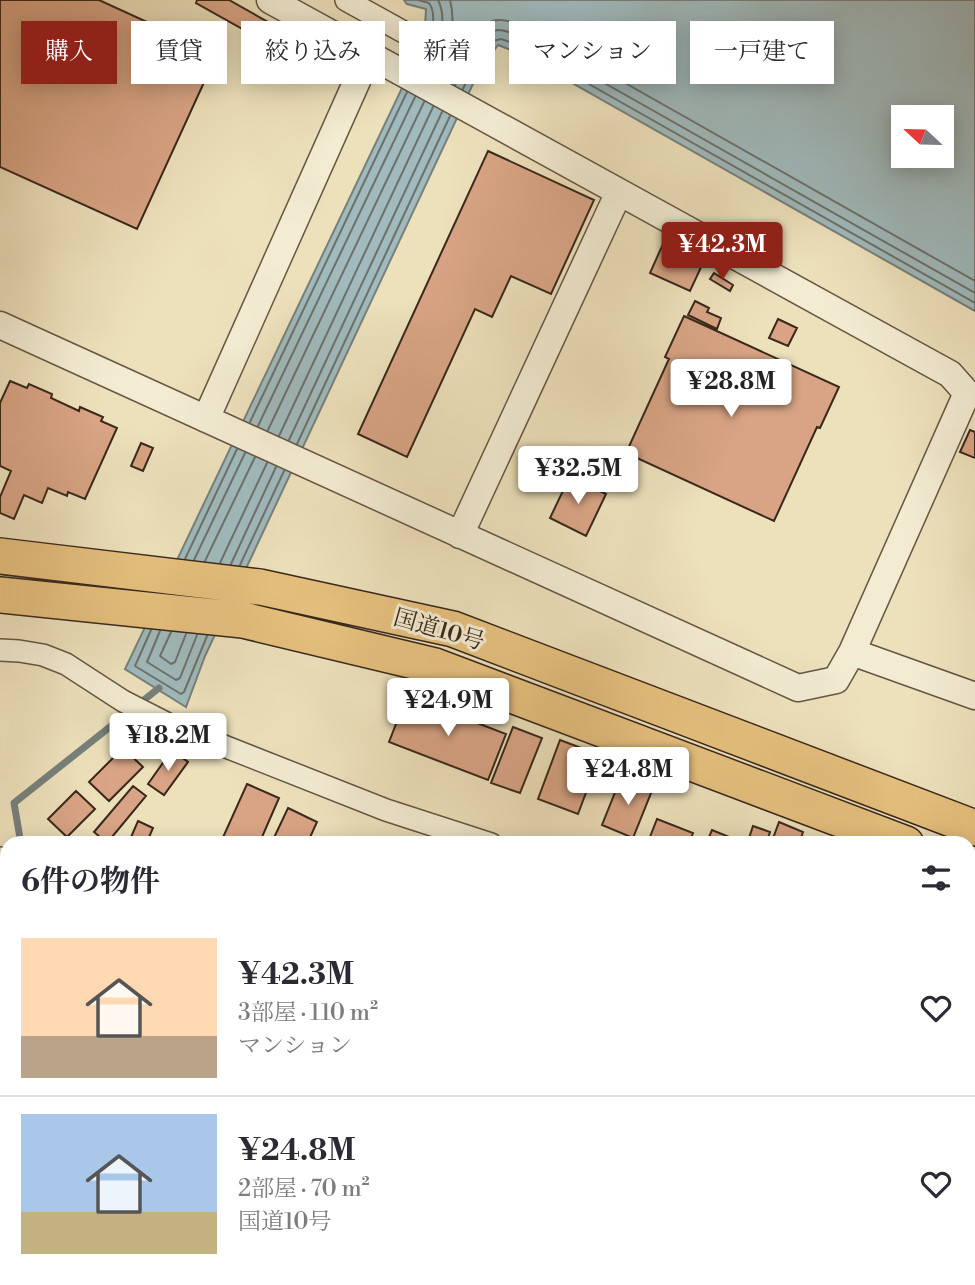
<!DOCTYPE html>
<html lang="ja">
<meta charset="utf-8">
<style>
body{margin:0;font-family:"Libre Bodoni","Noto Serif JP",serif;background:#f7f7f7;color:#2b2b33;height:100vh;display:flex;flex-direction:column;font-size:26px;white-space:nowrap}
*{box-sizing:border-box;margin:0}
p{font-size:23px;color:#7c7c81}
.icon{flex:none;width:38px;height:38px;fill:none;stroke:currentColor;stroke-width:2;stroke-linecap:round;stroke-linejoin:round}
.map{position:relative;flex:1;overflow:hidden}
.sheet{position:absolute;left:0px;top:836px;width:976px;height:450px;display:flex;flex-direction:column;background:#fff;border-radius:21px 21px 0 0;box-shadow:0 4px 18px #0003}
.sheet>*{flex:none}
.guide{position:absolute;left:21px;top:21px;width:934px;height:63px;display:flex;gap:14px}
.needle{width:46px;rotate:292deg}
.fabs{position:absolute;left:891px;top:105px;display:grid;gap:14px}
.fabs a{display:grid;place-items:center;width:63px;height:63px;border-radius:0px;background:#fff;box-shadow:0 4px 18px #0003;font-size:35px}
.price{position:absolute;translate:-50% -60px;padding:0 16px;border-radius:7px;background:#fff;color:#222;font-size:23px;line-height:46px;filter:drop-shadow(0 2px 4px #0008)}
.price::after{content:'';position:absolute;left:50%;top:42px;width:21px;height:16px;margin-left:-10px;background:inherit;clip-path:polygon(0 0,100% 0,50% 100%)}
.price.active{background:#8f2418;color:#fff}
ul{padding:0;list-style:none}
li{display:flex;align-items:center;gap:21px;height:175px;padding:0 21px}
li+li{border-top:2px solid #e1e1e2}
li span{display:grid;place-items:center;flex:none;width:196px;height:140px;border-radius:0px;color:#555}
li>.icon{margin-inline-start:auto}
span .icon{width:84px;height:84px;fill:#fffc;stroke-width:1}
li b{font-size:30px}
h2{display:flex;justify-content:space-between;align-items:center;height:84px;padding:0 21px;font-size:30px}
.tag{padding:0 24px;border-radius:0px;background:#fff;box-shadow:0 4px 18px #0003;font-size:24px;line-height:63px}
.tag.active{background:#8f2418;color:#fff}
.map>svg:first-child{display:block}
.water{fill:#a0babd;stroke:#77807c;stroke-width:2;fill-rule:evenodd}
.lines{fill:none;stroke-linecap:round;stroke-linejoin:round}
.shore{stroke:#6c716c;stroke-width:2}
.stream{stroke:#77807c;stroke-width:7}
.building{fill:#d8a485;stroke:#39281b;stroke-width:2}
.minor-casing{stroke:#665643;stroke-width:24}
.tertiary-casing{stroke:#665643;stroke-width:29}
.secondary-casing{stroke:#39281b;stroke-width:32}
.trunk-casing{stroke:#39281b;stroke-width:38}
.minor{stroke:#f3ecd3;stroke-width:21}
.tertiary{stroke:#f3ecd3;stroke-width:26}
.secondary{stroke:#f3ecd3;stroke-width:30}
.trunk{stroke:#e6c07e;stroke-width:35}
.rail{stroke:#39281b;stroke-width:5;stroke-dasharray:12 12;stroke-linecap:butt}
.labels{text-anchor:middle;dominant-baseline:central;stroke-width:6;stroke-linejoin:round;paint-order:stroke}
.street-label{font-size:23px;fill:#39281b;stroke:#f3ecd3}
</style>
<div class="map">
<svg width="975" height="1285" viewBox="0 0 975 1285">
<rect width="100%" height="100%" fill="#ede1bc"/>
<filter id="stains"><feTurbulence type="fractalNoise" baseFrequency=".00286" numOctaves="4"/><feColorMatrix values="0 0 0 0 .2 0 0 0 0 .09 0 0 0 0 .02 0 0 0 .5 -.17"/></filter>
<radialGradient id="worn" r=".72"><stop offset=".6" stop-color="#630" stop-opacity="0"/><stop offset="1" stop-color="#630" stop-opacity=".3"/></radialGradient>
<!-- water -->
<path class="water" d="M404,0H975V311L519,53L498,45L479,71L205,656L186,707L125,669L424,42L426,9L407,4ZM903,117H942V156H903Z"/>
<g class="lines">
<!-- shore -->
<path class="shore" d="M418,0L429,3C440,18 427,50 420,66
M428,70C437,50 449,21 438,0
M437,75C448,52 457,26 450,0
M446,80C455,60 475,18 501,20C510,20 519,25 528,28L975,281
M455,85C462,71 481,31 498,30C507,30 516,35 525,38L975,293
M463,89L473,67L493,41L501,39L522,46L975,303
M250,422L407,92
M258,426L415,97
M268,430L424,102
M279,436L433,107
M289,440L442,112
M297,444L450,116
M185,559L237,449
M194,560L245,453
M205,561L255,457
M220,563L267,463
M231,564L276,467
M240,565L284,471
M151,630L135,666L181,694L184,692L207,636
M160,631L147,662L176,680L180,678L197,635
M171,632L160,656L171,664L175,662L186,634"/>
<!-- stream -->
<path class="stream" d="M21,844L14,803L159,688
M383,1279L397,1285"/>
</g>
<!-- building -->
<path class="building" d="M0,0H99L217,54L137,229L0,167Z
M197,0H229L339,62L330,78L196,3Z
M488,151L594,200L551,294L511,276L492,317L475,309L407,457L358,434Z
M663,244L703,263L690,291L650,273Z
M714,273L733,285L730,291L710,279Z
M695,301L709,308L707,312L721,318L717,329L688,315Z
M684,316L839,387L820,428L817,427L774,521L626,453L669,359L665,357Z
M778,319L797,328L788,346L769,338Z
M10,381L27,388L29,384L52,394L51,398L79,411L80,407L103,417L101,421L117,428L85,499L68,492L67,496L48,488L42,503L24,495L14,519L0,513V497L11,471L0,466V403Z
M970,430L975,432V458L960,452Z
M141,443L153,448L143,471L131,466Z
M570,476L606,494L586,536L550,518Z
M407,696L506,734L488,780L389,742Z
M513,727L542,738L520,793L491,783Z
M560,740L600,755L578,814L538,799Z
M123,748L143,767L109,801L89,782Z
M172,750L188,762L164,795L148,784Z
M622,775L653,788L633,838L602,825Z
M247,784L279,798L259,844H220Z
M133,786L146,796L107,843L94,832Z
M76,791L95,809L67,837L48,819Z
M288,808L317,822L307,844H271Z
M657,819L693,833L689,844L648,842Z
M138,821L153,828L146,844H128Z
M779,822L803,832L799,844H771Z
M753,826L770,832L766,844H747Z
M712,830L739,841L738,844H706Z
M970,904L975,906V959L970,957Z
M7,1005V1034L0,1036V1006Z
M7,1048V1074H0V1049Z
M970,1082L975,1084V1095L970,1109Z
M970,1124L975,1126V1146L973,1152L970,1150Z
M970,1208L975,1210V1285H956L940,1279H970Z
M0,1240L7,1243V1272L0,1269Z
M522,1279H541L539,1285Z
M546,1279H563L561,1285H544Z
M578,1279H615L619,1281L617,1285H576Z"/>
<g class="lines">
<!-- minor casing -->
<g class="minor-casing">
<path id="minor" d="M346,0L409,35
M0,650L19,651L43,655L66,664L123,701L168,724L386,810L491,844
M0,858L7,869
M0,946L7,977
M970,1002L975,1004
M0,1136L7,1128
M970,1160L975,1162"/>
</g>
<!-- tertiary casing -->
<g class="tertiary-casing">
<path id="tertiary" d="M0,325L798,688L836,680L852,652L967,393L950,374L270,0
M206,419L369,54
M460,535L619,192
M852,652L975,696
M351,1285L353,1279"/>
</g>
<!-- secondary casing -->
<g class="secondary-casing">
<path id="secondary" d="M0,898L7,903
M759,1279L774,1285"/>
</g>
<!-- trunk casing -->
<g class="trunk-casing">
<path id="trunk" d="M0,556L260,587L453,629L975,828
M0,595L243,620L435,666L906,844
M970,868L975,870"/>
</g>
<!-- minor -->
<use href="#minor" class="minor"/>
<!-- tertiary -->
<use href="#tertiary" class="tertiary"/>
<!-- secondary -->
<use href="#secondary" class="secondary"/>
<!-- trunk -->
<use href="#trunk" class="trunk"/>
<!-- rail -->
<path class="rail" d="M0,1157L7,1160
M0,1201L7,1204
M206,1279L221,1285
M292,1279L306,1285"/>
</g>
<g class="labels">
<!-- street labels -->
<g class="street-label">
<text transform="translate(439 630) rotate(16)">国道10号</text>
</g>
</g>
<rect width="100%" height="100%" filter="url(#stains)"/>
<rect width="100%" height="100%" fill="url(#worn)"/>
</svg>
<div class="fabs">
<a><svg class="needle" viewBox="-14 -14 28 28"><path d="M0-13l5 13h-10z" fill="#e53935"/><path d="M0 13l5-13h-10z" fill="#7c7c81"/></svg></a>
</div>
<b class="price active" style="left:722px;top:282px">¥42.3M</b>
<b class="price" style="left:731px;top:419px">¥28.8M</b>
<b class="price" style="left:578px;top:506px">¥32.5M</b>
<b class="price" style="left:448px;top:738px">¥24.9M</b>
<b class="price" style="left:168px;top:773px">¥18.2M</b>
<b class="price" style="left:628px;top:807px">¥24.8M</b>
<div class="guide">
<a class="tag active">購入</a>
<a class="tag">賃貸</a>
<a class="tag">絞り込み</a>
<a class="tag">新着</a>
<a class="tag">マンション</a>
<a class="tag">一戸建て</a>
</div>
<section class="sheet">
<h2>6件の物件<svg class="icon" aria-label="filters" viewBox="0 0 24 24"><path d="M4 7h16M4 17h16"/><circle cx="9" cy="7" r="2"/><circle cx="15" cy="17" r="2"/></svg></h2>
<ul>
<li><span style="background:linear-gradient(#ffd9b3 70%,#b9a48a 0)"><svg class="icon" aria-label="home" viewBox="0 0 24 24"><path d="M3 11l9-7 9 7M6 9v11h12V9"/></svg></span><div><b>¥42.3M</b><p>3部屋 · 110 m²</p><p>マンション</p></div><svg class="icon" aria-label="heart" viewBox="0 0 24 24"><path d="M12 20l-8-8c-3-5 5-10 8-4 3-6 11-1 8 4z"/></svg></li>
<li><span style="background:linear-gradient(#a9c7e8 70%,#c2b280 0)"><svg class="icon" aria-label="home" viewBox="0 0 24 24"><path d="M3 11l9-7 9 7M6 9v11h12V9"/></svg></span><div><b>¥24.8M</b><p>2部屋 · 70 m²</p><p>国道10号</p></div><svg class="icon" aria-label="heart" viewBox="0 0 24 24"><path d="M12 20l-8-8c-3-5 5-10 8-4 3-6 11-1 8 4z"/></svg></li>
</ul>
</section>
</div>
